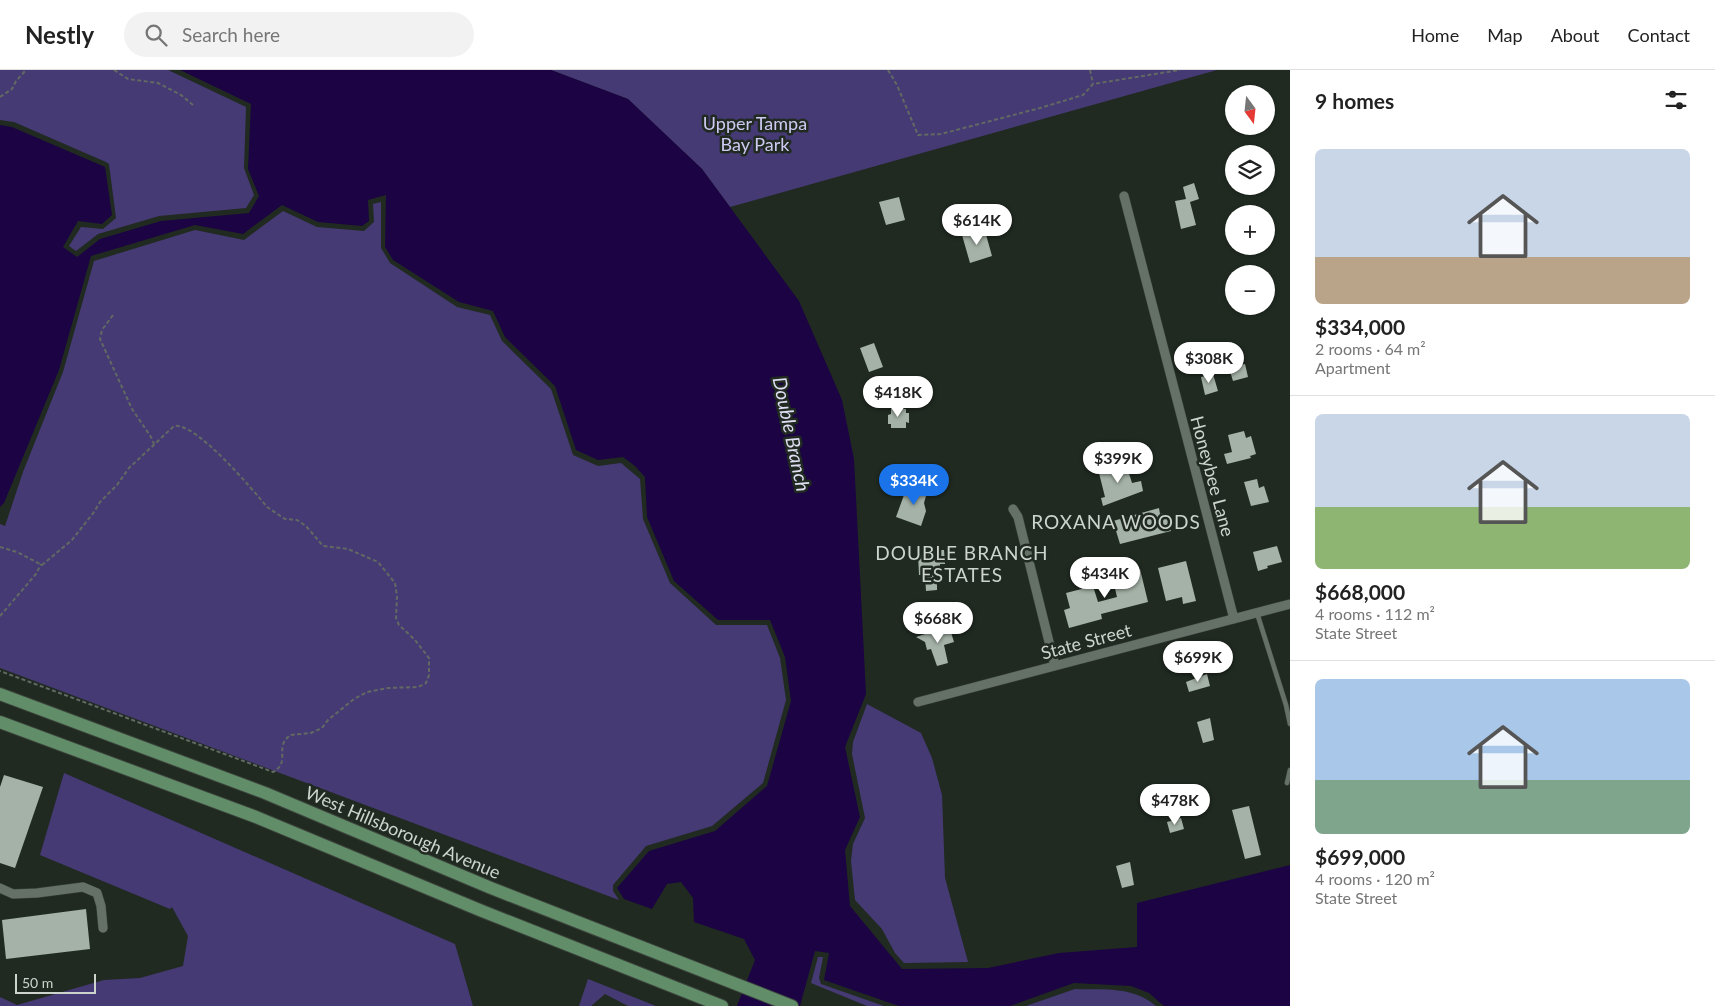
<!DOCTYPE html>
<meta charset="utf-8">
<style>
body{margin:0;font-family:Lato,sans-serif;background:#f2f2f2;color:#222;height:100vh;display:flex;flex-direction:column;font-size:19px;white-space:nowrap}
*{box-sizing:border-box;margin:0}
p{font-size:16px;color:#767676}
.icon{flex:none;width:28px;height:28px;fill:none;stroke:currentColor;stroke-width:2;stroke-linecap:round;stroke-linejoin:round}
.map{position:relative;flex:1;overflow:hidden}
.sheet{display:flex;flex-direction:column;background:#fff;width:425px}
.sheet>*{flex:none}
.needle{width:32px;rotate:165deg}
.tools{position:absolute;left:1225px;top:15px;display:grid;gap:10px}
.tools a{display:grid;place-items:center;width:50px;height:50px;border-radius:50%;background:#fff;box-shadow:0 1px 4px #0004;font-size:25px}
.scale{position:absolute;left:15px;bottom:12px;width:81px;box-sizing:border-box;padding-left:5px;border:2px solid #cdd3cd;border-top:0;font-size:14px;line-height:18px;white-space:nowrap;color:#cdd3cd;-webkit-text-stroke:4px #202a21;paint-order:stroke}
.price{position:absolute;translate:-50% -42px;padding:0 11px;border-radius:18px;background:#fff;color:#222;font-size:16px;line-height:32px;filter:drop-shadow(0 1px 2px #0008)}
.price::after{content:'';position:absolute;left:50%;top:30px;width:15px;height:11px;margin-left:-8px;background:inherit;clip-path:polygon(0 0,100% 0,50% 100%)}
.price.current{background:#1a73e8;color:#fff}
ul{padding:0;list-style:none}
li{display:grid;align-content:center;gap:10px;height:265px;padding:0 25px}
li+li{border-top:1px solid #e0e0e0}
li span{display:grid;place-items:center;height:155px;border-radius:8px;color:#555}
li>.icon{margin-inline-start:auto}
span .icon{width:90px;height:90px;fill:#fffc;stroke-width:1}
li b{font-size:21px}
h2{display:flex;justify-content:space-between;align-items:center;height:60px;padding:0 25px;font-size:21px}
header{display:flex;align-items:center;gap:30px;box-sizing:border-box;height:70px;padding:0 25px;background:#fff;border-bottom:1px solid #e0e0e0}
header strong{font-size:24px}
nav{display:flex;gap:28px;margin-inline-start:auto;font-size:18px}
.search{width:350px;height:45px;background:#f2f2f2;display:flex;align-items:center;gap:12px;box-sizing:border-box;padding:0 18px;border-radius:28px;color:#767676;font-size:19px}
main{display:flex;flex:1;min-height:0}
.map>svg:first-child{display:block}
.green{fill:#463a75}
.water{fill:#1b0344}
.building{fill:#a5b2a7}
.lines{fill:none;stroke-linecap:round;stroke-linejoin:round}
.lane-casing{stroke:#3c443d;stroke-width:5.5}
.street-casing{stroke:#3c443d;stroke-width:10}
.primary-casing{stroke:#3c443d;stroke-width:14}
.path{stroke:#616962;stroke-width:2;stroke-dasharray:4 2.5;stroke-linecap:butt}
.lane{stroke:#657167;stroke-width:4.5}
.street{stroke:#657167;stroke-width:9}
.primary{stroke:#618d68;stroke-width:12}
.labels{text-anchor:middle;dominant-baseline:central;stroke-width:5;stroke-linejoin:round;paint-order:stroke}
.park-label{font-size:18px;fill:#cecaf2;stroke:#202a21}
.street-label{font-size:18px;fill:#cdd3cd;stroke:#202a21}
.water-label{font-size:19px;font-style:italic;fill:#e0def3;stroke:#202a21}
.neighbourhood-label{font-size:19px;letter-spacing:1px;fill:#cdd3cd;stroke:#202a21}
</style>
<header>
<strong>Nestly</strong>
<div class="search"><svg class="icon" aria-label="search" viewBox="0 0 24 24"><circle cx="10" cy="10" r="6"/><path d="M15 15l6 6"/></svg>Search here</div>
<nav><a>Home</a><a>Map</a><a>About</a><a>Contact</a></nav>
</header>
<main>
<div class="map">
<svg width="1290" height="936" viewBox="0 0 1290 936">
<rect width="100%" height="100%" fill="#202a21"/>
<!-- green -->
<path class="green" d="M0,0H168L246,37L244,98L254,125L246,138L159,146L98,164L76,181L69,176L81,157L103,159L116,148L109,94L106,92L14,52L0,50Z
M551,0H1217L730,137L702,99L628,29Z
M381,132V178L390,193L457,237L490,245L502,271L551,319L573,385L598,396L621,393L640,409L643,449L670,513L716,555H767L780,588L786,630L763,713L712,756L646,776L613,815V821L619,830L0,598V454L5,456L23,402L63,302L94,191L195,160L244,170L283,141L317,157L364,161L374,152L373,134Z
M867,634L921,663L932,688L942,725L945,808L968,892L904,893L895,883L882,859L855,830L851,791L853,774L865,748L852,684L853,672Z
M64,703L455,874L473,936H0V927L17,935L104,910L140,908L183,896L188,866L172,837L170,839L40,785Z
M818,887H823L819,908L821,914L884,936H867L811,913Z
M588,909L656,936H628L605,924L591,936H579Z
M1075,919C1105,920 1132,916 1156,936H1026Z"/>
<!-- water -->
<path class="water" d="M180,0H551L628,29L702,99L799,231L842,330L854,389L866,624L845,677L860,747L845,780L850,836L902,899L988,898L1059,883L1137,877V833L1290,795V936H1164L1149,923L1131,916L1074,913L1010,936H899L824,910L829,883L815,881L800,936H737L755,890L744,869L694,852L693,828L681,812L667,814L652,839L624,829L617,818L649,781L715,761L767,716L791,631L785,587L770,550H718L674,511L647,447L645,407L635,396L623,387L598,390L576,380L555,316L505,267L493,241L459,232L393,190L385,177L386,125L368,130L369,151L362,156L318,152L282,135L243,164L195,155L91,186L59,300L4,433L0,437V55L12,57L105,97L112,145L102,154L78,151L63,177L77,187L100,169L161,151L249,143L259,126L248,99L251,34Z"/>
<!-- building -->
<path class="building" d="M1194,113L1199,129L1190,132L1196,155L1181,159L1175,131L1186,129L1183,117Z
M899,127L905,150L886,155L879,132Z
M985,161L992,186L970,193L962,165L973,162L974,164Z
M874,273L883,297L869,302L860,278Z
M1245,294L1248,307L1233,311L1229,298Z
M1213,304L1218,321L1205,325L1201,307Z
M891,338L906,339V343H909V353L906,352V358H891V354H888V345L891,344Z
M1244,361L1246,368L1251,366L1256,384L1250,386L1251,388L1227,394L1224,384L1232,382L1228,365Z
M1121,393L1122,398L1127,397L1132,413L1141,411L1143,421L1103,436L1101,428L1105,427L1098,399Z
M1257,409L1259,418L1264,416L1269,432L1251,436L1244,412Z
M913,414L928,419L924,433L926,441L921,456L896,447L904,425L911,422Z
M1159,438L1160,444L1163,443L1165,448H1167L1171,461L1120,474L1113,451Z
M1277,476L1282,492L1267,496L1268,498L1258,501L1253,482Z
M930,480H944L945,494H940L939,504H937V520L926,521L925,505H919L918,484H931Z
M1186,491L1196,531L1183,534L1182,527L1166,531L1158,498Z
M1140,499L1148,532L1101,544L1102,549L1069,558L1064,540L1070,538L1066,523L1093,516L1098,532L1117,527L1112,506Z
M949,556L954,572L944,575L948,593L937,596L931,579L927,580L925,572L916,567Z
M1207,604L1210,616L1189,622L1186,612Z
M1210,648L1214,670L1203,673L1197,652Z
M4,705L43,717L15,798L0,793V717Z
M1249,736L1261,785L1245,789L1232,740Z
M1181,748L1184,759L1170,763L1167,752Z
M1130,792L1134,815L1122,818L1116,796Z
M86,839L90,879L6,889L2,850Z"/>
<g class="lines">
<!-- lane casing -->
<g class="lane-casing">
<path id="lane" d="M1257,543L1286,635L1290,654
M1287,713L1290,700"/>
</g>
<!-- street casing -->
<g class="street-casing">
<path id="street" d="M1124,126L1234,549
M1013,439L1018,447L1055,596
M918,632L1290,534
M0,818L13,824L37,823L83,817L97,823L101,836L103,858"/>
</g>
<!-- primary casing -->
<g class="primary-casing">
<path id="primary" d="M0,624L265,723L491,818L792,936
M0,652L256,747L482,841L722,936"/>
</g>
<!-- path -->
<path class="path" d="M114,0L128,9L158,13L181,25L193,35
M888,0L897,15L918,65L941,64L1040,38L1083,25L1093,14L1180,0
M1090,0L1093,14
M0,27L12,19L16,11L26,0
M113,245L102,260L100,269L132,339L151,367L154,374
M0,477L17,482L42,495L72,470L94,442L100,432L117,415L129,398L174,356C196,352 253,420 267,437L285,449L297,450L306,456L323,476L348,479L378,492L395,513L397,526L396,548L399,555L415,570L429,588V605L426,613L418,617L388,618L367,622L354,629L328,650L322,658L311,663L290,665C288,667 286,669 284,672C279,682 288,694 273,702L0,601
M0,546L36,504L41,494"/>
<!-- lane -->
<use href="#lane" class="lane"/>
<!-- street -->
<use href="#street" class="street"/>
<!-- primary -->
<use href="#primary" class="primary"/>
</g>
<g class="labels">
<!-- park labels -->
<g class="park-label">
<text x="755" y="53">Upper Tampa<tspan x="755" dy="21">Bay Park</tspan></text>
</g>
<!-- street labels -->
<g class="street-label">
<text transform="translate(1213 406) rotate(75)">Honeybee Lane</text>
<text transform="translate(1086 571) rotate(-15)">State Street</text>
<text transform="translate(403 762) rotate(23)">West Hillsborough Avenue</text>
</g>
<!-- water labels -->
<g class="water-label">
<text transform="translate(792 364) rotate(78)">Double Branch</text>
</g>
<!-- neighbourhood labels -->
<g class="neighbourhood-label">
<text x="1116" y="451">ROXANA WOODS</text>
<text x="962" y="482">DOUBLE BRANCH<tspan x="962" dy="22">ESTATES</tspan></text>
</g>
</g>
</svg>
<div class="tools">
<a><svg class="needle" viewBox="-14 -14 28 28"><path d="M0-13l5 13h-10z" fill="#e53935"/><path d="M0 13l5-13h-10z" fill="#767676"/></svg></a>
<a><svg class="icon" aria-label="layers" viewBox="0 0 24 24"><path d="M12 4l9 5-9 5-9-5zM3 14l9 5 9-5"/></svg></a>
<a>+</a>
<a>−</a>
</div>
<div class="scale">50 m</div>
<b class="price" style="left:977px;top:176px">$614K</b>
<b class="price" style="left:1209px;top:314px">$308K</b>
<b class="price" style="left:898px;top:348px">$418K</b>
<b class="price" style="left:1118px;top:414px">$399K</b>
<b class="price current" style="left:914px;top:436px">$334K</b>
<b class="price" style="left:1105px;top:529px">$434K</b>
<b class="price" style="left:938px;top:574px">$668K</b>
<b class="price" style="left:1198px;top:613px">$699K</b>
<b class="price" style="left:1175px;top:756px">$478K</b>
</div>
<section class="sheet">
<h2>9 homes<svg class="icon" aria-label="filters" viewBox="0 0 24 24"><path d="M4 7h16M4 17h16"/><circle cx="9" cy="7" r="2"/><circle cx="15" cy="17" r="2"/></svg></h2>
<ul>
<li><span style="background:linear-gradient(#c9d6e8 70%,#b9a48a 0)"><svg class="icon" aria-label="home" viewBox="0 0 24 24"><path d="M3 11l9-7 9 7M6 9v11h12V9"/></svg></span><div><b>$334,000</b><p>2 rooms · 64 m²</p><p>Apartment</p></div></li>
<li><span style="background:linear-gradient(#c9d6e8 60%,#8fb573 0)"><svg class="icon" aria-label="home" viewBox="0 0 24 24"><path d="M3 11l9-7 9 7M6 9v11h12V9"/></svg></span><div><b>$668,000</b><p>4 rooms · 112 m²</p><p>State Street</p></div></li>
<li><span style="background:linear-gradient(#a9c7e8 65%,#7fa58c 0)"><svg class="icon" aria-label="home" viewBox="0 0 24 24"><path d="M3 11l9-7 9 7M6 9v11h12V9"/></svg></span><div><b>$699,000</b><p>4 rooms · 120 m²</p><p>State Street</p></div></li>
</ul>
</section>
</main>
